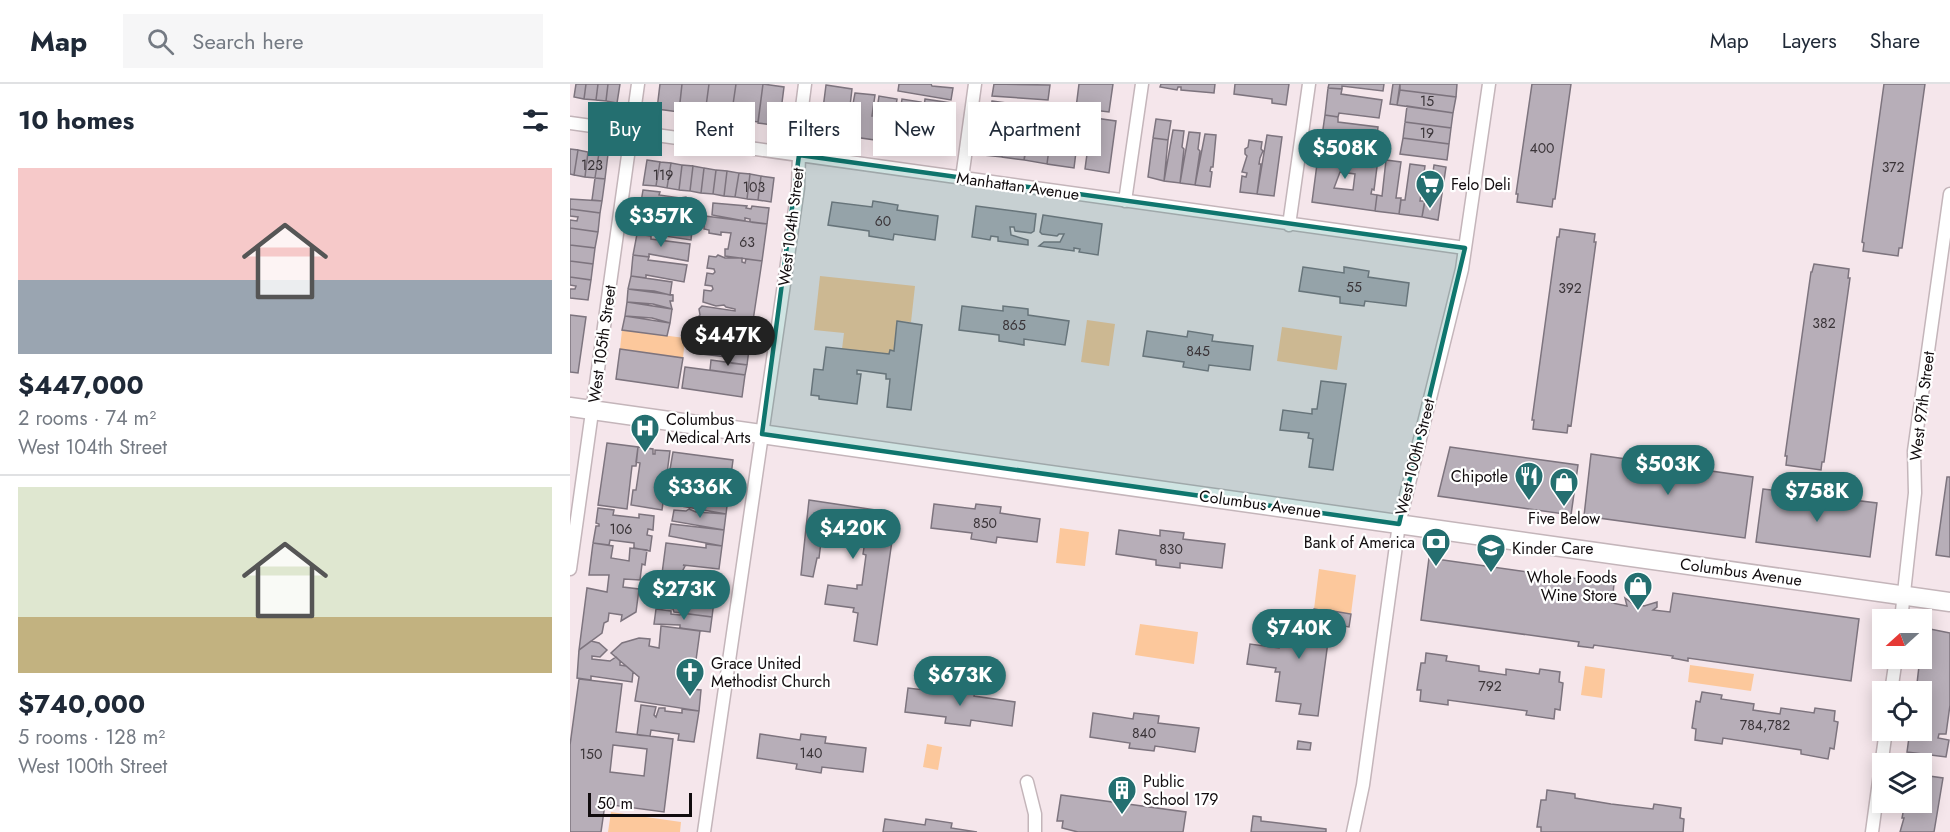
<!DOCTYPE html>
<meta charset="utf-8">
<style>
body{margin:0;font-family:Jost,sans-serif;background:#f6f6f7;color:#1f2937;height:100vh;display:flex;flex-direction:column;font-size:22px;white-space:nowrap}
*{box-sizing:border-box;margin:0}
p{font-size:20px;color:#747a83}
.icon{flex:none;width:33px;height:33px;fill:none;stroke:currentColor;stroke-width:2;stroke-linecap:round;stroke-linejoin:round}
.map{position:relative;flex:1;overflow:hidden}
.drawer{display:flex;flex-direction:column;background:#fff;width:570px}
.drawer>*{flex:none}
.hud{position:absolute;left:18px;top:18px;width:570px;height:54px;display:flex;gap:12px}
.needle{width:39px;rotate:249deg}
.fabs{position:absolute;left:1302px;top:525px;display:grid;gap:12px}
.fabs a{display:grid;place-items:center;width:60px;height:60px;border-radius:0px;background:#fff;box-shadow:0 3px 15px #0003;font-size:30px}
.scale{position:absolute;left:18px;bottom:15px;width:104px;box-sizing:border-box;padding-left:6px;border:3px solid #110c0e;border-top:0;font-size:16px;line-height:21px;white-space:nowrap;color:#110c0e;-webkit-text-stroke:4px #fff;paint-order:stroke}
.price{position:absolute;translate:-50% -51px;padding:0 14px;border-radius:21px;background:#246f70;color:#fff;font-size:20px;line-height:39px;filter:drop-shadow(0 2px 3px #0008)}
.price::after{content:'';position:absolute;left:50%;top:36px;width:18px;height:14px;margin-left:-9px;background:inherit;clip-path:polygon(0 0,100% 0,50% 100%)}
.price.on{background:#222;color:#fff}
ul{padding:0;list-style:none}
li{display:grid;align-content:center;gap:12px;height:318px;padding:0 18px}
li+li{border-top:2px solid #e0e1e3}
li span{display:grid;place-items:center;height:186px;border-radius:0px;color:#555}
li>.icon{margin-inline-start:auto}
span .icon{width:108px;height:108px;fill:#fffc;stroke-width:1}
li b{font-size:26px}
h2{display:flex;justify-content:space-between;align-items:center;height:72px;padding:0 18px;font-size:26px}
.tag{padding:0 21px;border-radius:0px;background:#fff;box-shadow:0 3px 15px #0003;font-size:21px;line-height:54px}
.tag.on{background:#246f70;color:#fff}
header{display:flex;align-items:center;gap:36px;box-sizing:border-box;height:84px;padding:0 30px;background:#fff;border-bottom:2px solid #e0e1e3}
header strong{font-size:28px}
nav{display:flex;gap:33px;margin-inline-start:auto;font-size:21px}
.search{width:420px;height:54px;background:#f6f6f7;display:flex;align-items:center;gap:15px;box-sizing:border-box;padding:0 21px;border-radius:0px;color:#747a83;font-size:22px}
main{display:flex;flex:1;min-height:0}
.map>svg:first-child{display:block}
.green{fill:#fcc89c}
.building{fill:#b7aeb8;stroke:#7d747e;stroke-width:1.5;fill-rule:evenodd}
.lines{fill:none;stroke-linecap:round;stroke-linejoin:round}
.minor-casing{stroke:#c4b5ba;stroke-width:15}
.primary-casing{stroke:#c4b5ba;stroke-width:21}
.minor{stroke:#fff;stroke-width:12}
.primary{stroke:#fff;stroke-width:18}
.marked{fill:#0f766e;fill-opacity:0.2;stroke:#0f766e;stroke-width:4.5;stroke-linejoin:round}
.labels{text-anchor:middle;dominant-baseline:central;stroke-width:4.5;stroke-linejoin:round;paint-order:stroke}
.number-label{font-size:14px;fill:#3a3438}
.poi-label{font-size:16px;fill:#110c0e;stroke:#fff;text-anchor:start}
.street-label{font-size:16px;fill:#110c0e;stroke:#fff}
</style>
<header>
<strong>Map</strong>
<div class="search"><svg class="icon" aria-label="search" viewBox="0 0 24 24"><circle cx="10" cy="10" r="6"/><path d="M15 15l6 6"/></svg>Search here</div>
<nav><a>Map</a><a>Layers</a><a>Share</a></nav>
</header>
<main>
<section class="drawer">
<h2>10 homes<svg class="icon" aria-label="filters" viewBox="0 0 24 24"><path d="M4 7h16M4 17h16"/><circle cx="9" cy="7" r="2"/><circle cx="15" cy="17" r="2"/></svg></h2>
<ul>
<li><span style="background:linear-gradient(#f6c9c9 60%,#9aa5b1 0)"><svg class="icon" aria-label="home" viewBox="0 0 24 24"><path d="M3 11l9-7 9 7M6 9v11h12V9"/></svg></span><div><b>$447,000</b><p>2 rooms · 74 m²</p><p>West 104th Street</p></div></li>
<li><span style="background:linear-gradient(#dfe7d0 70%,#c2b280 0)"><svg class="icon" aria-label="home" viewBox="0 0 24 24"><path d="M3 11l9-7 9 7M6 9v11h12V9"/></svg></span><div><b>$740,000</b><p>5 rooms · 128 m²</p><p>West 100th Street</p></div></li>
</ul>
</section>
<div class="map">
<svg width="1380" height="748" viewBox="0 0 1380 748">
<rect width="100%" height="100%" fill="#f5e6eb"/>
<!-- green -->
<path class="green" d="M250,192L345,202L341,238L327,237L324,267L320,266L319,270L272,265L274,249L244,246Z
M517,236L545,240L539,282L511,278Z
M712,243L772,252L767,286L707,277Z
M52,246L115,254L113,274L50,265Z
M490,444L519,448L515,482L486,479Z
M749,485L786,491L781,530L744,525Z
M570,540L628,548L624,580L565,571Z
M1120,581L1184,590L1181,607L1118,598Z
M1015,582L1035,585L1032,614L1011,611Z
M357,660L372,663L368,686L353,683Z
M41,728L111,738L110,748H38Z"/>
<!-- building -->
<path class="building" d="M6,0H16L14,15L4,13Z
M16,0H28L26,16L14,15Z
M28,0H38L36,17L26,16Z
M38,0H50L47,19L36,17Z
M90,0H112L109,28L87,25Z
M112,0H139L135,30L109,27Z
M139,0H166L161,34L135,30Z
M166,0H193L188,38L161,34Z
M193,0L214,3L209,42L188,39Z
M329,0H361L362,2L383,4L381,16L328,7Z
M424,0L480,1L478,16L422,12Z
M509,0H543L539,28L506,24Z
M591,0H645L644,9L611,6V3H608L607,6L590,3Z
M665,0H719L716,21L702,19V15L664,10Z
M759,0H814L813,7L772,2V5L758,4Z
M823,0H830L827,21L820,20Z
M830,0H887L886,13L830,6Z
M962,0H1001L985,115H983L982,123L947,118L948,110H946Z
M1314,0H1355L1332,164H1329L1328,172L1293,167L1294,159L1292,158Z
M256,1L282,5L280,22L271,20L274,29L267,30V33L279,35L277,52L250,48Z
M758,4L772,5L771,10L812,16L809,34L769,29L768,33L755,31Z
M830,6L886,13L883,29L827,21Z
M285,9L305,11L302,32H306L309,12L327,15L324,35H329L332,15L351,18L346,46L349,48L347,62L277,52Z
M355,15L381,19L374,66L347,62L350,44L362,46V44L356,41L357,37L362,36V33L353,32Z
M422,17L436,19V20L439,21L434,45L431,44V48L434,49L432,73L414,71Z
M442,22L458,24L453,61L456,62L454,76L432,73L434,59H437Z
M837,22L883,29L881,44L835,38Z
M465,25L480,27L476,65H479L477,80L454,76Z
M755,31L768,33V38L808,43L806,62L765,56V60L751,59Z
M488,32L510,35L511,32L546,37L539,89L515,85L517,70L506,68L504,84L477,80L480,57L487,58L489,48L486,47Z
M586,35L601,37L598,56L583,54Z
M835,38L881,44L879,60L833,54Z
M603,46L614,47L612,63L614,65L610,99L594,97Z
M619,48L630,49L628,65L630,67L625,101L610,99Z
M635,50L646,51L643,83H641L640,87L642,88L640,103L625,101Z
M697,51L712,53L704,112L687,110Z
M583,54L598,56L594,97L578,93Z
M833,54L879,60L877,76L830,70Z
M679,56L692,58L691,65L693,67L690,74L689,80H691L687,110L670,108L672,92L676,93L677,89L672,88L677,72L675,70V65L678,63Z
M0,65L8,66L4,91L0,90Z
M749,65L808,75L804,106L802,105L801,110L807,111L805,127L742,118ZM770,88L785,90L783,106L764,104Z
M8,66L18,68L15,93L4,91Z
M18,68L29,69L25,94L15,93Z
M29,69L38,70L35,95L25,94Z
M77,76L90,78L86,102L73,101Z
M816,76L831,78L826,114H831L829,130L805,127L807,111L812,112Z
M90,78L101,79L97,104L86,102Z
M101,79L112,81L109,106L97,104Z
M840,80L855,82L850,117H855L852,133L829,130L831,116H835Z
M112,81L123,82L120,107L109,106Z
M864,81L876,83L868,136L852,133L855,115L859,116Z
M123,82L134,84L131,109L120,107Z
M134,84L146,86L143,110L131,109Z
M146,86L157,87L154,112L143,110Z
M157,87L169,89L165,113L154,112Z
M169,89L180,90L177,115L165,113Z
M180,90L191,92L188,116L177,115Z
M191,92L204,94L201,118L188,116Z
M25,94L35,95L32,117L22,116Z
M73,106L90,108L89,111L110,114L116,113L118,115L126,116L125,126L71,118Z
M0,115L32,117L30,129L0,125Z
M303,117L328,121L327,126L368,132L365,156L324,150L323,156L299,152V147L258,141L262,118L302,123Z
M71,118L125,126L124,133L116,132L113,134L115,136L123,137L122,145L68,138Z
M143,119L177,122L176,124L181,125L182,122L199,124L197,140L180,138V135L175,134V137L142,131Z
M406,122L466,130L464,147L461,149L445,147L444,143H440L441,151L458,156V161L428,157V153L421,152L420,156L402,153Z
M0,125L30,129L28,148L0,144V136L7,137L8,133L0,132Z
M473,131L532,140L528,171L509,168L510,165L504,164V167L469,162L474,158H490L494,150H489L487,152L472,150L470,148Z
M135,132L197,140L192,177L155,172V165H158L161,149L151,148V151L139,149V146L134,145Z
M68,138L122,146L121,156L82,150L81,152L67,150Z
M0,144L28,148L25,164L0,161Z
M990,145L1025,150L1024,158H1026L1001,342L998,341L997,349L963,345L964,336H962L987,153H989Z
M67,150L81,152V155L120,160L118,177L79,170V173L63,171Z
M0,161L25,164L23,180L0,177Z
M63,171L79,173L78,176L117,181L114,198L76,191V194L61,192Z
M148,171L155,174H172V178L175,179L176,175L192,177L181,250L167,248V245L129,240L127,238L128,233L130,231L129,225L132,222L165,227V225L156,223L154,221L146,222L133,218L134,206L141,207L143,205L142,202L135,201L137,189L143,190L145,188L144,185L137,184L139,172L146,173Z
M0,177L23,180L21,196L0,193Z
M1244,180L1279,185L1278,194H1280L1254,378H1252L1251,386L1216,381L1217,372H1215L1241,188H1242Z
M733,183L774,189V183L799,187L798,193L839,199L836,222L795,217L794,222L770,219V213L729,207Z
M61,192L102,198L100,211L84,207L58,205Z
M0,193L21,196L18,216L0,214V205H5L6,202L0,201Z
M58,205L103,211V217H100L102,225L83,220L57,218Z
M57,218L102,225L100,239L82,234L55,232Z
M392,222L433,227V222L458,225V231L499,237L495,261L454,255V261L429,257V251L389,246Z
M0,231L16,233L8,289L0,288Z
M55,232L100,239L97,252L52,246Z
M327,237L352,241L341,326L317,323L320,295H316V290L287,286V290H291L287,320L249,315V312L241,311L244,285L253,286L256,263L319,270L320,266L324,267Z
M127,247L164,253L165,248L181,250L177,281L160,279L161,275L157,273L124,269Z
M577,247L617,253L618,247L643,251L642,257L683,262L680,286L639,281L638,287L613,283L614,278L573,272Z
M50,265L113,274L108,304L46,295Z
M141,276L177,281L175,291L140,286Z
M115,283L175,291L172,313L112,304Z
M751,297L776,300L763,386L739,383L743,355L738,354L739,349L710,346L713,326L742,330V325H747Z
M37,359L68,363L66,382H62L57,425L28,421Z
M68,363L83,365V370H85V366L100,367L92,426L61,421L63,406H66L70,379L66,378Z
M880,363L1008,381L1001,431L868,412Z
M103,368L163,376L160,399L99,391Z
M1021,370L1183,393L1175,454L1014,432Z
M109,393L160,399L158,414L107,406L108,403L103,402V396H108Z
M1377,393H1380V473L1366,471Z
M1193,405L1307,419L1300,473L1186,458Z
M107,409L158,414L156,430L105,421L106,418H101V411L106,412Z
M239,416L319,428L317,442L324,443L307,561L284,557L288,529L283,528L284,524L255,520L258,501L287,505V501H292L296,471L293,470L295,457L252,450L249,474H247L243,493L231,491Z
M364,420L405,425L406,420L431,423L430,429L470,435L467,458L427,453L426,459L401,455L402,449L361,444Z
M28,424L44,426L43,431L69,434V430L84,432L83,446L78,445L77,451L82,452L80,467L64,464V459L40,456L39,461L23,459L26,442H29V440L26,439Z
M119,425L126,428L156,430L154,446L102,437L104,426L116,427Z
M101,440L154,446L152,462L99,452Z
M549,446L590,452V446L614,449L613,455L655,460L652,484L610,479V484L586,481V476L546,470Z
M23,459L43,462L41,474L59,477L60,464L77,466L75,481L72,480L70,496L54,495L53,503L69,505L66,528L51,537L52,531L39,529L38,537L34,539L32,549L9,566L17,504L37,508L39,491H19Z
M96,459L136,464V460L152,462L149,485L113,481L115,482L112,488L147,493L144,517L129,515V511L90,505Z
M859,474L1044,500L1042,519L1057,522L1055,514L1062,519L1074,522L1087,518V523L1083,526L1100,528L1103,509L1289,535L1281,597L1118,574V577L1102,574L1103,572L1024,561L1023,564L1008,562L1009,558L851,536Z
M88,511L144,517L142,533L104,528L103,525L86,523Z
M86,525L101,527V530L110,531L111,529L142,533L140,548L110,544V541L84,540Z
M744,525L762,528L748,632L729,630L731,620L706,617L710,588H705L706,584L677,580L680,560L709,564V559L714,560L718,531L742,534Z
M763,527L781,530L779,543L761,540Z
M91,542L130,547L122,605L131,606L129,627L65,617L69,593L41,569L52,559L69,554L80,555L79,562L89,564Z
M1355,544L1380,549V621L1376,650H1369L1368,654L1379,656L1376,673L1337,668L1340,646H1352V608H1346L1349,582L1348,577L1352,574V555L1353,545Z
M21,557L29,559L37,566L30,573L22,572V575L40,577L46,573L50,577V581L56,582L63,588L62,598L21,592V596L7,594L9,566Z
M856,569L877,572L876,577L909,582V587L936,591V585L969,590L970,585L990,588L989,598L993,599L990,626L985,625L984,635L956,631L957,627L878,616V621L850,617L851,606H847L851,579H855Z
M9,595L52,600L46,648L103,655L94,728L35,720L31,748H0V661ZM43,661L77,665L74,692L40,688Z
M380,603L405,607L404,612L445,618L442,642L401,636L400,642L375,639L376,633L335,628L338,604L379,609Z
M1132,608L1152,611L1151,615L1184,620L1183,626L1210,630L1211,624L1244,629L1245,624L1265,627L1264,637L1268,638L1264,665L1260,664L1258,675L1231,670V666L1153,654L1152,660L1125,656L1126,645L1122,644L1126,617L1130,618Z
M71,621L86,623L84,631L86,633L89,624H95V627L112,629V625L129,627L124,658L108,656L109,650L81,646L80,652L67,651Z
M523,629L563,635L564,629L589,632L588,639L629,644L625,668L585,662L584,667L559,664L560,659L520,653Z
M190,650L230,656L231,650L256,653L255,659L296,664L293,688L252,683L251,689L226,685L227,680L187,674Z
M728,657L741,659L740,666L727,665Z
M1352,691L1373,694L1364,748H1330L1334,734H1332L1335,718H1352Z
M977,706L1005,710V714L1041,720L1083,725L1084,720L1111,724L1110,734L1114,735L1113,748H971V743H967L971,716H976Z
M491,711L616,728L613,748H508L492,744L493,737H487Z
M683,732L691,733V737L756,745V748H681Z
M315,735L355,741L356,735L382,739L381,744L407,748H313Z"/>
<g class="lines">
<!-- minor casing -->
<g class="minor-casing">
<path id="minor" d="M0,39L895,164
M392,94L405,0
M555,117L572,0
M719,141L739,0
M0,485L68,0
M1331,536L1345,409L1344,367L1380,110
M1321,608L1326,574
M457,698L465,730V748
M134,748L228,104L229,71L228,54L235,0
M783,748L793,701L829,440L892,185L919,0
M1302,748L1316,646"/>
</g>
<!-- primary casing -->
<g class="primary-casing">
<path id="primary" d="M0,323L1380,518"/>
</g>
<!-- minor -->
<use href="#minor" class="minor"/>
<!-- primary -->
<use href="#primary" class="primary"/>
</g>
<!-- marked area -->
<path class="marked" d="M229,71L895,164L829,440L192,350Z"/>
<!-- icons -->
<defs>
<g id="supermarket-pin" transform="scale(1.5)"><path d="M0 17L-7.5 6A9.5 9.5 0 1 1 7.5 6Z" fill="#246f70" stroke="#fff"/><path d="M-6-5.5h2.5l.6 2H6L4.5 2H-2.5L-4.4-4H-6ZM-1.5 3.2a1.3 1.3 0 1 0 .1 0ZM3 3.2a1.3 1.3 0 1 0 .1 0Z" fill="#fff"/></g>
<g id="hospital-pin" transform="scale(1.5)"><path d="M0 17L-7.5 6A9.5 9.5 0 1 1 7.5 6Z" fill="#246f70" stroke="#fff"/><path d="M-5-5h3v3.5h4V-5h3V5h-3V1.5h-4V5h-3Z" fill="#fff"/></g>
<g id="restaurant-pin" transform="scale(1.5)"><path d="M0 17L-7.5 6A9.5 9.5 0 1 1 7.5 6Z" fill="#246f70" stroke="#fff"/><path d="M-5-6h1v4h1v-4h1v4h1v-4h1v5L-1.5 .5V6h-2V.5L-5-1ZM5-6V6H3V1.5H1.5Q1.5-4 5-6Z" fill="#fff"/></g>
<g id="shop-pin" transform="scale(1.5)"><path d="M0 17L-7.5 6A9.5 9.5 0 1 1 7.5 6Z" fill="#246f70" stroke="#fff"/><path d="M-5-2.5h2.3a2.7 3.5 0 0 1 5.4 0H5L5.5 6h-11ZM-1.5-2.5h3a1.5 2.3 0 0 0-3 0Z" fill="#fff"/></g>
<g id="bank-pin" transform="scale(1.5)"><path d="M0 17L-7.5 6A9.5 9.5 0 1 1 7.5 6Z" fill="#246f70" stroke="#fff"/><path d="M-6-4H6V4H-6ZM0-2.3a2.3 2.3 0 1 0 0 4.6a2.3 2.3 0 1 0 0-4.6Z" fill="#fff"/></g>
<g id="school-pin" transform="scale(1.5)"><path d="M0 17L-7.5 6A9.5 9.5 0 1 1 7.5 6Z" fill="#246f70" stroke="#fff"/><path d="M0-5L7-2L0 1L-7-2ZM-4 1L0 2.5L4 1V4Q0 6-4 4Z" fill="#fff"/></g>
<g id="church-pin" transform="scale(1.5)"><path d="M0 17L-7.5 6A9.5 9.5 0 1 1 7.5 6Z" fill="#246f70" stroke="#fff"/><path d="M-1.2-6h2.4v3.5h3.3v2.4h-3.3V6h-2.4V-.1h-3.3v-2.4h3.3Z" fill="#fff"/></g>
<g id="building-pin" transform="scale(1.5)"><path d="M0 17L-7.5 6A9.5 9.5 0 1 1 7.5 6Z" fill="#246f70" stroke="#fff"/><path d="M-4-6H4V6H1V3H-1V6H-4ZM-2.5-4.3h1.7v1.8h-1.7ZM.8-4.3h1.7v1.8H.8ZM-2.5-1h1.7V.8h-1.7ZM.8-1h1.7V.8H.8Z" fill="#fff"/></g>
</defs>
<g fill-rule="evenodd">
<use href="#supermarket-pin" x="860" y="100"/>
<use href="#hospital-pin" x="75" y="344"/>
<use href="#restaurant-pin" x="959" y="392"/>
<use href="#shop-pin" x="994" y="398"/>
<use href="#bank-pin" x="866" y="458"/>
<use href="#school-pin" x="921" y="464"/>
<use href="#shop-pin" x="1068" y="502"/>
<use href="#church-pin" x="120" y="588"/>
<use href="#building-pin" x="552" y="706"/>
</g>
<g class="labels">
<!-- number labels -->
<g class="number-label">
<text x="857" y="17">15</text>
<text x="857" y="49">19</text>
<text x="972" y="64">400</text>
<text x="22" y="81">123</text>
<text x="1323" y="83">372</text>
<text x="93" y="91">119</text>
<text x="184" y="103">103</text>
<text x="313" y="137">60</text>
<text x="177" y="158">63</text>
<text x="784" y="203">55</text>
<text x="1000" y="204">392</text>
<text x="1254" y="239">382</text>
<text x="444" y="241">865</text>
<text x="628" y="267">845</text>
<text x="415" y="439">850</text>
<text x="51" y="445">106</text>
<text x="601" y="465">830</text>
<text x="920" y="602">792</text>
<text x="1195" y="641">784,782</text>
<text x="574" y="649">840</text>
<text x="241" y="669">140</text>
<text x="21" y="670">150</text>
</g>
<!-- poi labels -->
<g class="poi-label">
<text x="881" y="100">Felo Deli</text>
<text x="96" y="335">Columbus<tspan x="96" dy="18">Medical Arts</tspan></text>
<text x="938" y="392" text-anchor="end">Chipotle</text>
<text x="994" y="434" text-anchor="middle">Five Below</text>
<text x="845" y="458" text-anchor="end">Bank of America</text>
<text x="942" y="464">Kinder Care</text>
<text x="1047" y="493" text-anchor="end">Whole Foods<tspan x="1047" dy="18">Wine Store</tspan></text>
<text x="141" y="579">Grace United<tspan x="141" dy="18">Methodist Church</tspan></text>
<text x="573" y="697">Public<tspan x="573" dy="18">School 179</tspan></text>
</g>
<!-- street labels -->
<g class="street-label">
<text transform="translate(448 102) rotate(8)">Manhattan Avenue</text>
<text transform="translate(221 143) rotate(-83)">West 104th Street</text>
<text transform="translate(32 260) rotate(-82)">West 105th Street</text>
<text transform="translate(1352 322) rotate(-83)">West 97th Street</text>
<text transform="translate(845 373) rotate(-76)">West 100th Street</text>
<text transform="translate(690 420) rotate(8)">Columbus Avenue</text>
<text transform="translate(1171 488) rotate(8)">Columbus Avenue</text>
</g>
</g>
</svg>
<div class="fabs">
<a><svg class="needle" viewBox="-14 -14 28 28"><path d="M0-13l5 13h-10z" fill="#e53935"/><path d="M0 13l5-13h-10z" fill="#747a83"/></svg></a>
<a><svg class="icon" aria-label="locate" viewBox="0 0 24 24"><circle cx="12" cy="12" r="6"/><path d="M12 2v4M12 18v4M2 12h4M18 12h4"/></svg></a>
<a><svg class="icon" aria-label="layers" viewBox="0 0 24 24"><path d="M12 4l9 5-9 5-9-5zM3 14l9 5 9-5"/></svg></a>
</div>
<div class="scale">50 m</div>
<b class="price" style="left:775px;top:96px">$508K</b>
<b class="price" style="left:91px;top:164px">$357K</b>
<b class="price on" style="left:158px;top:283px">$447K</b>
<b class="price" style="left:1098px;top:412px">$503K</b>
<b class="price" style="left:130px;top:435px">$336K</b>
<b class="price" style="left:1247px;top:439px">$758K</b>
<b class="price" style="left:283px;top:476px">$420K</b>
<b class="price" style="left:114px;top:537px">$273K</b>
<b class="price" style="left:729px;top:576px">$740K</b>
<b class="price" style="left:390px;top:623px">$673K</b>
<div class="hud">
<a class="tag on">Buy</a>
<a class="tag">Rent</a>
<a class="tag">Filters</a>
<a class="tag">New</a>
<a class="tag">Apartment</a>
</div>
</div>
</main>
